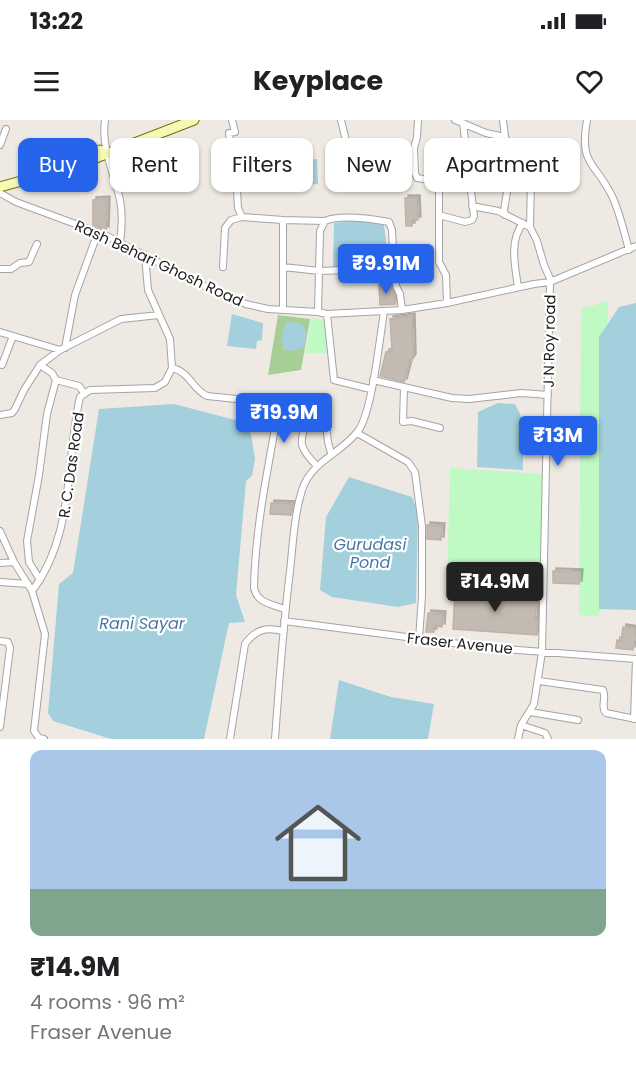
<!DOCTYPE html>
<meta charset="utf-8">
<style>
body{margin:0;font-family:Poppins,sans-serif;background:#f2f2f2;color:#202124;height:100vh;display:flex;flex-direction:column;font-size:22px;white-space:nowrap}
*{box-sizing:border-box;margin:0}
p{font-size:20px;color:#757577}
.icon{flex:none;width:33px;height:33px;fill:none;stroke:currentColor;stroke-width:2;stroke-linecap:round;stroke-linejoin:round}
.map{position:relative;height:619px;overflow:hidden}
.details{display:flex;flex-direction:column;background:#fff;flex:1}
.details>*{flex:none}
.hud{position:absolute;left:18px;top:18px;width:600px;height:54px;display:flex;gap:12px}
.price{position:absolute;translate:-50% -51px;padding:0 14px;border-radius:6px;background:#2563eb;color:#fff;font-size:20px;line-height:39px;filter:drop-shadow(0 2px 3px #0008)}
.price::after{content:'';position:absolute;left:50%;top:36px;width:18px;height:14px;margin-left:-9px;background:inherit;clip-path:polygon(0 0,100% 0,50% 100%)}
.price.on{background:#222;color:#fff}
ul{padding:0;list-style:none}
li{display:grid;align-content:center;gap:12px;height:318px;padding:0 30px}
li span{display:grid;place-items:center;height:186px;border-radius:12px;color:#555}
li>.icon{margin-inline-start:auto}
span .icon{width:108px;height:108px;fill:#fffc;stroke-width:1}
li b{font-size:26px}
.chip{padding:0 21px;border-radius:12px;background:#fff;box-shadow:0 2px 4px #0004;font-size:21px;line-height:54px}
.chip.on{background:#2563eb;color:#fff}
.status{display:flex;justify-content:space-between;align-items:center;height:42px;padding:0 30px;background:#fff;direction:ltr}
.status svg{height:16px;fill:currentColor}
header{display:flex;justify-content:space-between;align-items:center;height:78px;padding:0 30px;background:#fff;font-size:27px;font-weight:700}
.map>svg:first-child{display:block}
.forest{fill:#a8ce98}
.park{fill:#bff9c3}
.water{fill:#a3d0dc}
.building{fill:#c3bab2;stroke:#c0b1a5;stroke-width:1.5;filter:url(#shadow)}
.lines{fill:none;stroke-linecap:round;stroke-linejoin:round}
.minor-casing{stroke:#a4a4a4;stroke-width:8}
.secondary-casing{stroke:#687305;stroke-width:11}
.minor{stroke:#fff;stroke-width:6}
.secondary{stroke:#f6f9b6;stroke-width:9}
.labels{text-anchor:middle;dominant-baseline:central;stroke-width:4.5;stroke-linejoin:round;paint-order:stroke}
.street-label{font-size:15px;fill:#1d1d1d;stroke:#fff}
.water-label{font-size:16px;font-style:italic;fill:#4777a4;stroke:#fff}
</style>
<div class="status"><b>13:22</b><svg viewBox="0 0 49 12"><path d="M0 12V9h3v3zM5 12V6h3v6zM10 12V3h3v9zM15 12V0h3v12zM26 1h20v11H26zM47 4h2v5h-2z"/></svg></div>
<header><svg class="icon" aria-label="menu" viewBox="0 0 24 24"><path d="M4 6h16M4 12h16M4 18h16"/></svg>Keyplace<svg class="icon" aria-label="heart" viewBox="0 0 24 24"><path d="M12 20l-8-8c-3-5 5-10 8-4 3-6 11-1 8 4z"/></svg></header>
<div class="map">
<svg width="636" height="619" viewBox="0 0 636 619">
<defs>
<filter id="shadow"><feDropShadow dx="3" dy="-3" stdDeviation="0" flood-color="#0004"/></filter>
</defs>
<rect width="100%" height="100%" fill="#eeeae3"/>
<!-- forest -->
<path class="forest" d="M278,195L310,199L301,250L268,255Z"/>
<!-- park -->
<path class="park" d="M608,181L599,496L579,495L581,189Z
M311,198L324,200L328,233H306Z
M450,348L543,354L540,472L447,466Z"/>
<!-- water -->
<path class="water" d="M317,39L318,64L265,68L248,63L246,50L254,44Z
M350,99L376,101L377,104L384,105L388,136H382L378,139V146L333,147L334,103L349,101Z
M636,183V490L599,489V217L619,187Z
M232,194L263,203L262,220L257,221L256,229L227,226Z
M286,202C306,202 310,210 303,228L291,231L283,229L282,216Z
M498,283L515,284L523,300V350L477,347L478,292Z
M174,284L239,301L248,310L251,314L255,339L252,356L246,361L236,475L245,502L229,503L204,619H111L53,601L48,593L59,464L73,453L99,289Z
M349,357L412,377L418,392L416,483L398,487L332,477L320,470L326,397Z
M339,560L391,577L434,584L428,619H330Z"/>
<!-- building -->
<path class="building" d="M405,78H417L418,100H412V106H406Z
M107,79L106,110L93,105V80Z
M390,164L396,184L380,185L379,165Z
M412,196L413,237L409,243L404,262L380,256L386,232L392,230L390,199Z
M271,383L293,384L291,395L270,394Z
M427,405L442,406L441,420L427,419Z
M553,451L580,452L579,464L553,463Z
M455,470L528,479V477L537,478L535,500L537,501V515L453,509Z
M428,493L443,494L442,507L434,506V512H426Z
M623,507L636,509L633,530L616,528L617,520L621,521Z"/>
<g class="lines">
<!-- minor casing -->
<g class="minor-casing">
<path id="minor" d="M105,0C101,28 114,53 120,80C123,95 122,108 120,123
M232,0L235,12L229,13L231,30L229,33L228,41L236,49L238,88L242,97L283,100L325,101
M341,0L348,29L343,43L342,54
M455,0L486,13L505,17
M503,0L505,17L508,23L526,38L527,50L531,59L530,107
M587,0C579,46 595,41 612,76C620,93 624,112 629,130
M155,14L163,33L168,55
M0,25L6,9
M348,29L413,32L417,17L418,0
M414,30L415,53L417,58L436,61L439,65V142L446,155L447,183
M0,73L16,82L105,115L222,175L246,184L268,189L318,192L327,194L402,190L447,183L534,164L550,162L636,126
M472,86L498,91L530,107L537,121L544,145L551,161
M439,95L465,102L472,100L474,96L463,3
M505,95L504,90L514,30
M283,100V190
M223,147L225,108L231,100L242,97
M283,147L320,151L394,148
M0,149H11L20,143L29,142L37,124
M518,167C515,146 509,121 523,103
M318,192L320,111L325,101C341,94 372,99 389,102L392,110L394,148L396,166L400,174L402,190
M327,194L334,260L370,269
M0,212L60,230
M65,228L75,175L98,112
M0,244L2,245L13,216
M40,245L52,253L56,260L79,266L84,273
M172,248C189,251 192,269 207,276L267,282L276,293V303C266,358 255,413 254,468C257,483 272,484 284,489
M373,260L452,278L469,279L522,273L548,275
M404,267L403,302L412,301L440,308
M272,286L279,282L306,288C307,320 290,319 317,346
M306,288L312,281L324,288L328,322L331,333
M0,295L12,293L15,289L24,270L40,245L60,230L121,199L159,195
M357,313L408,342L415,352L422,406V476L419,519
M0,411L14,442L32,471
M0,443L14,442
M40,460L29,442L27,421L39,355L47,294L56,260
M0,462L28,464
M284,501L491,528L636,539
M0,521L8,522L10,528L0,607
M539,561L603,570C607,578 600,586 606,593L636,599
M530,592L578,600
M634,599L636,539
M521,605L545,613L548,619
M44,619L39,618L34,611L45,514L32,471C75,414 65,343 80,277L90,270L155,268L165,262L172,248L170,219L148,170L145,135
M230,619L245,524C256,509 266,507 283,511
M275,619C279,563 283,507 290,451C293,424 294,396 302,370C312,340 341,334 358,311C372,293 380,217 384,191
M518,619L521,605L534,584L542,532L550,162"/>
</g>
<!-- secondary casing -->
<g class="secondary-casing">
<path id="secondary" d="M57,46L100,30
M0,67L75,46L194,0"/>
</g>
<!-- minor -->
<use href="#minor" class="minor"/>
<!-- secondary -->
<use href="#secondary" class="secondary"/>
</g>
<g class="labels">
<!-- street labels -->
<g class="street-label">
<text transform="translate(159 143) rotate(25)">Rash Behari Ghosh Road</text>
<text transform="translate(549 221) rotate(-89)">J N Roy road</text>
<text transform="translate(71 345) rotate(-82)">R. C. Das Road</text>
<text transform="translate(460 523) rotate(6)">Fraser Avenue</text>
</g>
<!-- water labels -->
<g class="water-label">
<text x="370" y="424">Gurudasi<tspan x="370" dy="18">Pond</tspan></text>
<text x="142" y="503">Rani Sayar</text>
</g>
</g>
</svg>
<b class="price" style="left:386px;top:175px">₹9.91M</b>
<b class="price" style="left:284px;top:324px">₹19.9M</b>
<b class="price" style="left:558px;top:347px">₹13M</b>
<b class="price on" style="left:495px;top:493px">₹14.9M</b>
<div class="hud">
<a class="chip on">Buy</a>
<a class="chip">Rent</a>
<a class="chip">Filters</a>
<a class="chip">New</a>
<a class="chip">Apartment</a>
</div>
</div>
<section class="details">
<ul>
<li><span style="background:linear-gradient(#a9c7e8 75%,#7fa58c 0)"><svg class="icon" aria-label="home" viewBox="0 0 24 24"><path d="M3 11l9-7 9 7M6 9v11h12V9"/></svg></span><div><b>₹14.9M</b><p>4 rooms · 96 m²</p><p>Fraser Avenue</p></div></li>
</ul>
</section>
